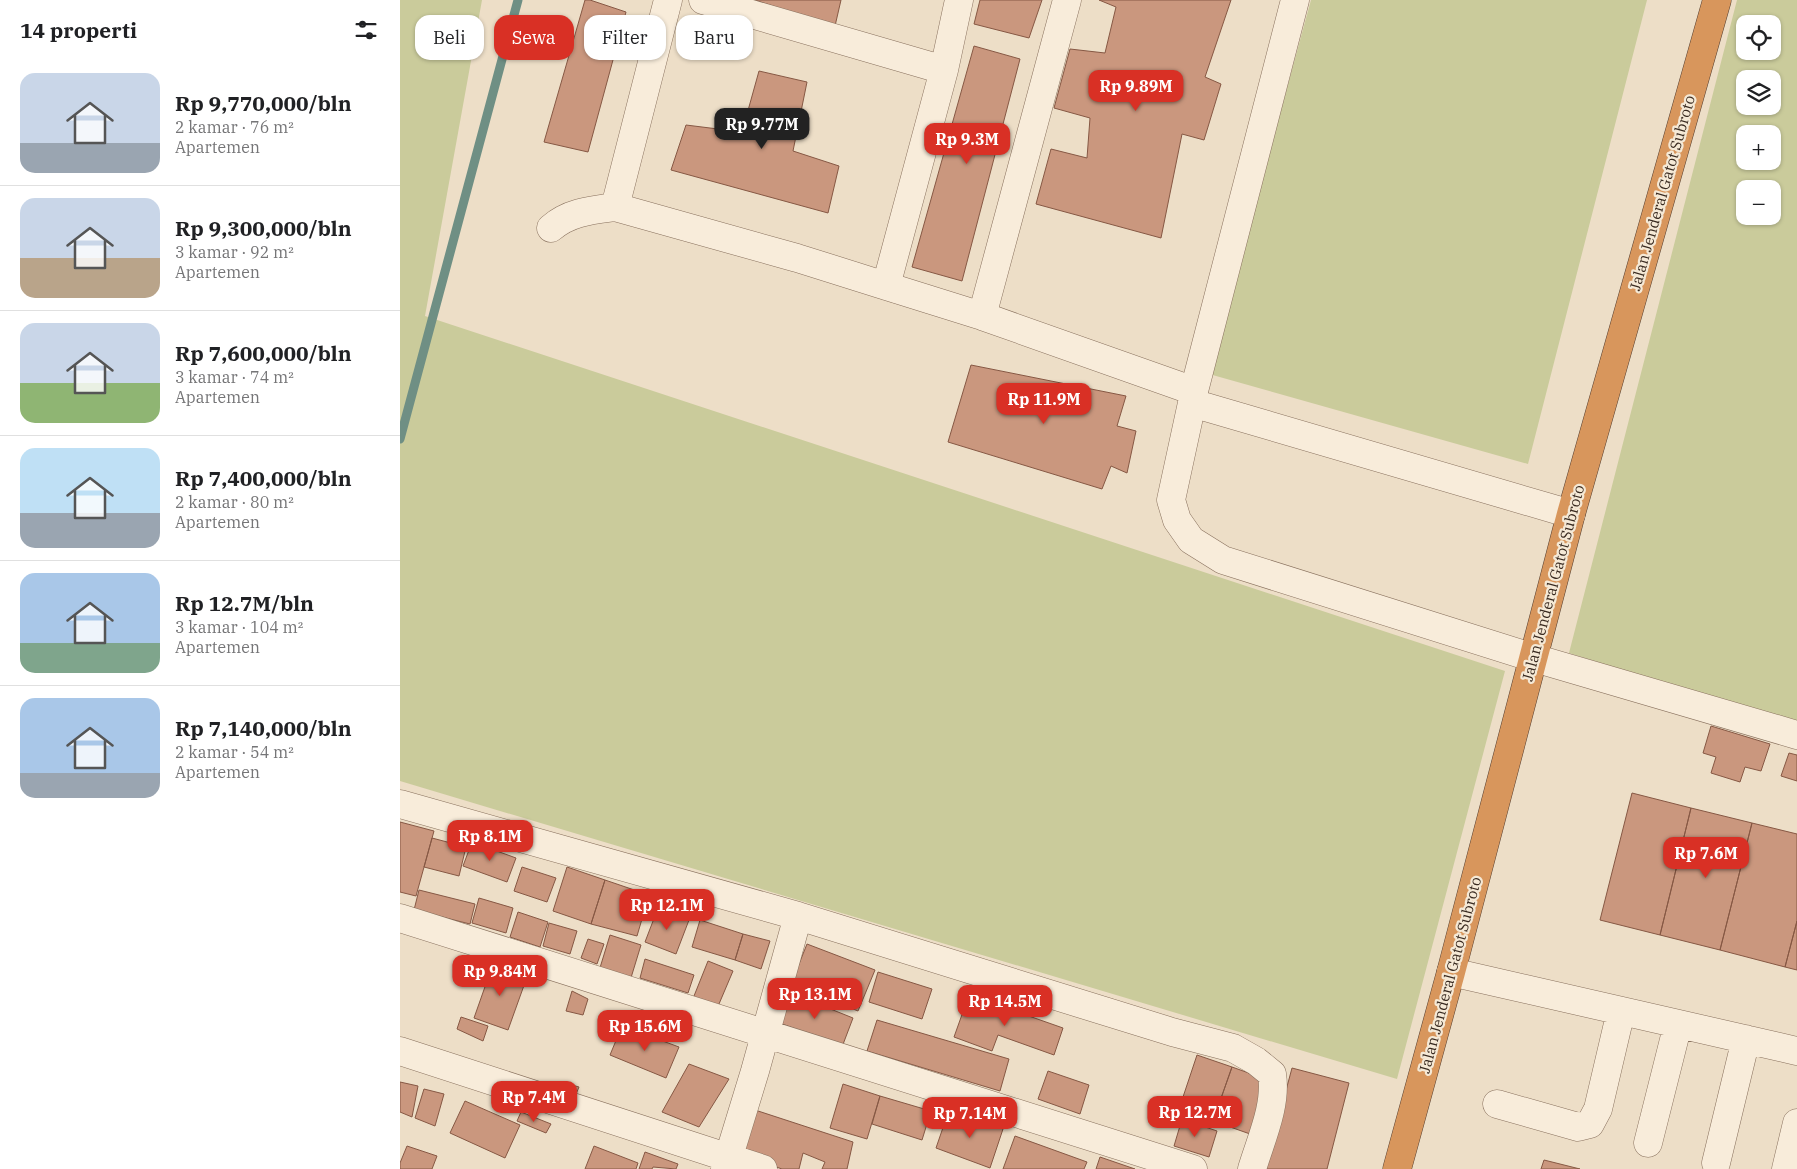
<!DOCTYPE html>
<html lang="id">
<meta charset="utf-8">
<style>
body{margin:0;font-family:"IBM Plex Serif",serif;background:#f6f6f6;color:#202124;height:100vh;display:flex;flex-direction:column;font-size:19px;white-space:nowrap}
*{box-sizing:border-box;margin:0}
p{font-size:16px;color:#757577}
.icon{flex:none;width:28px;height:28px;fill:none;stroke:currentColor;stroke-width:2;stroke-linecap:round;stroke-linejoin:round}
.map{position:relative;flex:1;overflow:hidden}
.side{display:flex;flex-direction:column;background:#fff;width:400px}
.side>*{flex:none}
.guide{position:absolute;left:15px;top:15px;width:475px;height:45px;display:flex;gap:10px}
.tools{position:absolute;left:1336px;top:15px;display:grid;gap:10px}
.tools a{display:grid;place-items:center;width:45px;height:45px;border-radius:10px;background:#fff;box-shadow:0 1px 4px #0004;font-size:25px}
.price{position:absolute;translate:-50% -42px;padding:0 11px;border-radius:10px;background:#d93025;color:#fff;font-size:16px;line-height:32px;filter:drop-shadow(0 1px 2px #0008)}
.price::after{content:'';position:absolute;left:50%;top:30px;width:15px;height:11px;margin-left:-8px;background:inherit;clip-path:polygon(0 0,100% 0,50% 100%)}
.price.current{background:#222;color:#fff}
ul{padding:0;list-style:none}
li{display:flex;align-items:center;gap:15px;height:125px;padding:0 20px}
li+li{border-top:1px solid #e0e0e0}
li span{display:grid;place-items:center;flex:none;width:140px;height:100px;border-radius:15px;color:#555}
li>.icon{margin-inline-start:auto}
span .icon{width:60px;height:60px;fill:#fffc;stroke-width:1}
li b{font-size:21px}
h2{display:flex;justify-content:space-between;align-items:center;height:60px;padding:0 20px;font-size:21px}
.chip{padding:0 18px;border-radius:15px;background:#fff;box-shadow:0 1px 4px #0004;font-size:18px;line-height:45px}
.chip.current{background:#d93025;color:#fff}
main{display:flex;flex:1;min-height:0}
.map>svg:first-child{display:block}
.green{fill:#cacb9b;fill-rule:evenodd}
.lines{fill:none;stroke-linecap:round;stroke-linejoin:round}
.stream{stroke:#6f8f84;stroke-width:9}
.building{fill:#ca977e;stroke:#865844}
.minor-casing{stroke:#88705d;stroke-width:29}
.highway-casing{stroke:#563f31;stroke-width:29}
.minor{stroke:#f8ecda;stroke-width:28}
.highway{stroke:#d8965c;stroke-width:28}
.labels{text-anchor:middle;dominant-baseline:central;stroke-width:4.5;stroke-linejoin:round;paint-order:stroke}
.street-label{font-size:15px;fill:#392a20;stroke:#f5e9d6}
</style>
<main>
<section class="side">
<h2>14 properti<svg class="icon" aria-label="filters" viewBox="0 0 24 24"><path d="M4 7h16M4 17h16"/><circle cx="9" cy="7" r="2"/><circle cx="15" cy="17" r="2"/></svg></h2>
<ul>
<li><span style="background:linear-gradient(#c9d6e8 70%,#9aa5b1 0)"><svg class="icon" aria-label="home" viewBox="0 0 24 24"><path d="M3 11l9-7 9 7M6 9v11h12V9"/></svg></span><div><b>Rp 9,770,000/bln</b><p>2 kamar · 76 m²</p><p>Apartemen</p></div></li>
<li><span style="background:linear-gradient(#c9d6e8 60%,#b9a48a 0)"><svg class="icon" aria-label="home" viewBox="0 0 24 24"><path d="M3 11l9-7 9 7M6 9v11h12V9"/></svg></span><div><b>Rp 9,300,000/bln</b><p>3 kamar · 92 m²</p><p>Apartemen</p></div></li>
<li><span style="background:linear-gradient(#c9d6e8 60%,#8fb573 0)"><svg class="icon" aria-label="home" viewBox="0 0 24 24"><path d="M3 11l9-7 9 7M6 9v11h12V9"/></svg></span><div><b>Rp 7,600,000/bln</b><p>3 kamar · 74 m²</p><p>Apartemen</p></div></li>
<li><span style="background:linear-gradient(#bfe0f5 65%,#9aa5b1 0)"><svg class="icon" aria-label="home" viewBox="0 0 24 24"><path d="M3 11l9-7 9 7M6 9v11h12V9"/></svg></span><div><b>Rp 7,400,000/bln</b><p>2 kamar · 80 m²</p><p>Apartemen</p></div></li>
<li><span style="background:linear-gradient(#a9c7e8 70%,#7fa58c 0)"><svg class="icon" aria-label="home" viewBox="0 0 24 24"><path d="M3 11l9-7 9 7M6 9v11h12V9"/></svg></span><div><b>Rp 12.7M/bln</b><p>3 kamar · 104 m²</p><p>Apartemen</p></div></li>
<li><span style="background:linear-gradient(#a9c7e8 75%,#9aa5b1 0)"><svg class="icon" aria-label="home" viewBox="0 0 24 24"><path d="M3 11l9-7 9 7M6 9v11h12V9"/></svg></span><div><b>Rp 7,140,000/bln</b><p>2 kamar · 54 m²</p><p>Apartemen</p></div></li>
</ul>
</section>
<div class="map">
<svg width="1397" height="1169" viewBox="0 0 1397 1169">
<rect width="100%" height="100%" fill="#eddec7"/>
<!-- green -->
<path class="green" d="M0,0H82L25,316L1105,671L997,1079L0,781Z
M911,0H1247L1128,464L809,374Z
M1337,0H1397V726L1169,653ZM1345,24H1372V51H1345ZM1345,79H1372V106H1345ZM1345,134H1372V161H1345ZM1345,189H1372V216H1345Z"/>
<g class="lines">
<!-- stream -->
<path class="stream" d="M0,439L118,0"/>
</g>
<!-- building -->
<path class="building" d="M185,0H190L226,12L188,152L144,142Z
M354,0H441L435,26Z
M580,0H642L629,38L574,24Z
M699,0H831L805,77L821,84L804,140L782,134L761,238L636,204L651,149L687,158L690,118L654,108L670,49L705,53L716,7Z
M574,46L620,59L562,281L512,267Z
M359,71L407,82L393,151L439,166L428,213L271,170L286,125L342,132Z
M571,365L726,396L717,426L736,431L727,473L711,466L702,489L548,442Z
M1311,726L1370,744L1361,771L1345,767L1340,782L1311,773L1316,757L1303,753Z
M1389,753L1397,755V781L1381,776Z
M1232,793L1291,808L1260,935L1200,920Z
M1291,808L1352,823L1320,950L1260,935Z
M0,822L34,831L16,896L0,892Z
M1352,823L1397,834V921L1385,967L1320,950Z
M32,838L66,847L59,876L24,867Z
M72,842L116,858L107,882L63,866Z
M122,867L156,878L147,902L114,891Z
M167,867L205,880L191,924L153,911Z
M205,880L249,895L237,936L191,924Z
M19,890L75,904L70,924L14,910Z
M79,898L113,908L106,933L72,923Z
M258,908L289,920L276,954L245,942Z
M118,912L148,922L140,947L110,937Z
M300,920L343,934L335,960L292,947Z
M1397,921V970L1385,967Z
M149,923L177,931L170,954L143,946Z
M343,934L370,941L361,969L335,960Z
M210,935L241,945L230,981L199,971Z
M188,939L204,944L197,964L181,958Z
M407,944L475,970L458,1011L391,984Z
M245,959L294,975L288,993L240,978Z
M308,961L333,971L316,1011L292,1001Z
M93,964L127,977L108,1030L74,1018Z
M478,972L532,989L522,1019L469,1002Z
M172,991L188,999L183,1015L166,1011Z
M388,992L453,1018L442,1047L377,1022Z
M569,995L663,1028L654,1055L598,1035L592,1051L554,1037Z
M61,1017L88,1026L83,1041L57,1029Z
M477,1020L609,1059L600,1091L467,1051Z
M222,1026L279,1047L266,1078L210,1055Z
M797,1055L832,1067L813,1121L779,1109Z
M289,1064L329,1079L299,1127L262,1112Z
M832,1067L871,1081L853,1135L813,1121Z
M892,1068L949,1083L927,1169H865Z
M648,1071L689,1085L680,1114L638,1099Z
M0,1082L18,1086L12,1117L0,1112Z
M161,1082L179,1087L174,1099L157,1093Z
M443,1084L480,1096L467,1139L430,1128Z
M24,1089L44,1094L35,1126L15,1118Z
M480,1096L531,1111L522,1140L472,1124Z
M65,1101L120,1125L105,1158L50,1133Z
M355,1110L453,1142L447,1169H422L425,1162L403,1153L399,1169H382L340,1154Z
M549,1110L603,1129L590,1168L536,1148Z
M121,1112L151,1124L146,1133L117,1121Z
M782,1119L817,1131L809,1157L774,1146Z
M615,1136L687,1162L684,1169H603Z
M7,1146L37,1156L32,1169H0V1163Z
M194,1146L238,1163L236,1169H185Z
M245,1152L278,1164L276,1169L253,1167L252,1169H239Z
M700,1157L735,1169H696Z
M1144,1160L1180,1169H1141Z"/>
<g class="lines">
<!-- minor casing -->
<g class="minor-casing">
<path id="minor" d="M268,0L215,207L397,258L486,286L582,316L794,391L792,403L1171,514
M303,0L544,70L559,0
M151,228C169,212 192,210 215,207
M486,286L544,70
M582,316L667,0
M794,391L895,0
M792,403L771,500L777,520L791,540L823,560L1134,658L1397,735
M0,804L398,916
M0,918L793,1169
M1051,972L1397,1051
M0,1051L363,1169
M1097,1104L1178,1127L1190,1124L1198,1109L1221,1011
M1248,1143L1278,1024
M1316,1163L1346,1039
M325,1169L355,1071L398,916L772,1032L833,1048L856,1061L872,1074C877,1105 861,1139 852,1169
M1386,1169L1397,1123"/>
</g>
<!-- highway casing -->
<g class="highway-casing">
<path id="highway" d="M997,1169L1051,972L1171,514L1317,0"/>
</g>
<!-- minor -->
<use href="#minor" class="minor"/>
<!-- highway -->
<use href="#highway" class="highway"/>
</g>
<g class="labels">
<!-- street labels -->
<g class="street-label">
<text transform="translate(1262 193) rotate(-74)">Jalan Jenderal Gatot Subroto</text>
<text transform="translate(1153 583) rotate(-75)">Jalan Jenderal Gatot Subroto</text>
<text transform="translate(1050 975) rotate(-75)">Jalan Jenderal Gatot Subroto</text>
</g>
</g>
</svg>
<div class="tools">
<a><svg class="icon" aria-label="locate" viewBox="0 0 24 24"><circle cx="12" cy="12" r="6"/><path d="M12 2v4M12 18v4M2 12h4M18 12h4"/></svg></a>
<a><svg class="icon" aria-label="layers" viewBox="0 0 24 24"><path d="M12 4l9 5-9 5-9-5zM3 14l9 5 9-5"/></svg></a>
<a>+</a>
<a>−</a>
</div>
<b class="price" style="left:736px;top:112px">Rp 9.89M</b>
<b class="price current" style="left:362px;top:150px">Rp 9.77M</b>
<b class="price" style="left:567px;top:165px">Rp 9.3M</b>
<b class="price" style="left:644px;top:425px">Rp 11.9M</b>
<b class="price" style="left:90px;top:862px">Rp 8.1M</b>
<b class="price" style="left:1306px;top:879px">Rp 7.6M</b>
<b class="price" style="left:267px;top:931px">Rp 12.1M</b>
<b class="price" style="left:100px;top:997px">Rp 9.84M</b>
<b class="price" style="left:415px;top:1020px">Rp 13.1M</b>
<b class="price" style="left:605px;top:1027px">Rp 14.5M</b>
<b class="price" style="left:245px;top:1052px">Rp 15.6M</b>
<b class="price" style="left:134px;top:1123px">Rp 7.4M</b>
<b class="price" style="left:795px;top:1138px">Rp 12.7M</b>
<b class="price" style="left:570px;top:1139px">Rp 7.14M</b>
<div class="guide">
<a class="chip">Beli</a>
<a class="chip current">Sewa</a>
<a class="chip">Filter</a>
<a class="chip">Baru</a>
</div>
</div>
</main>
